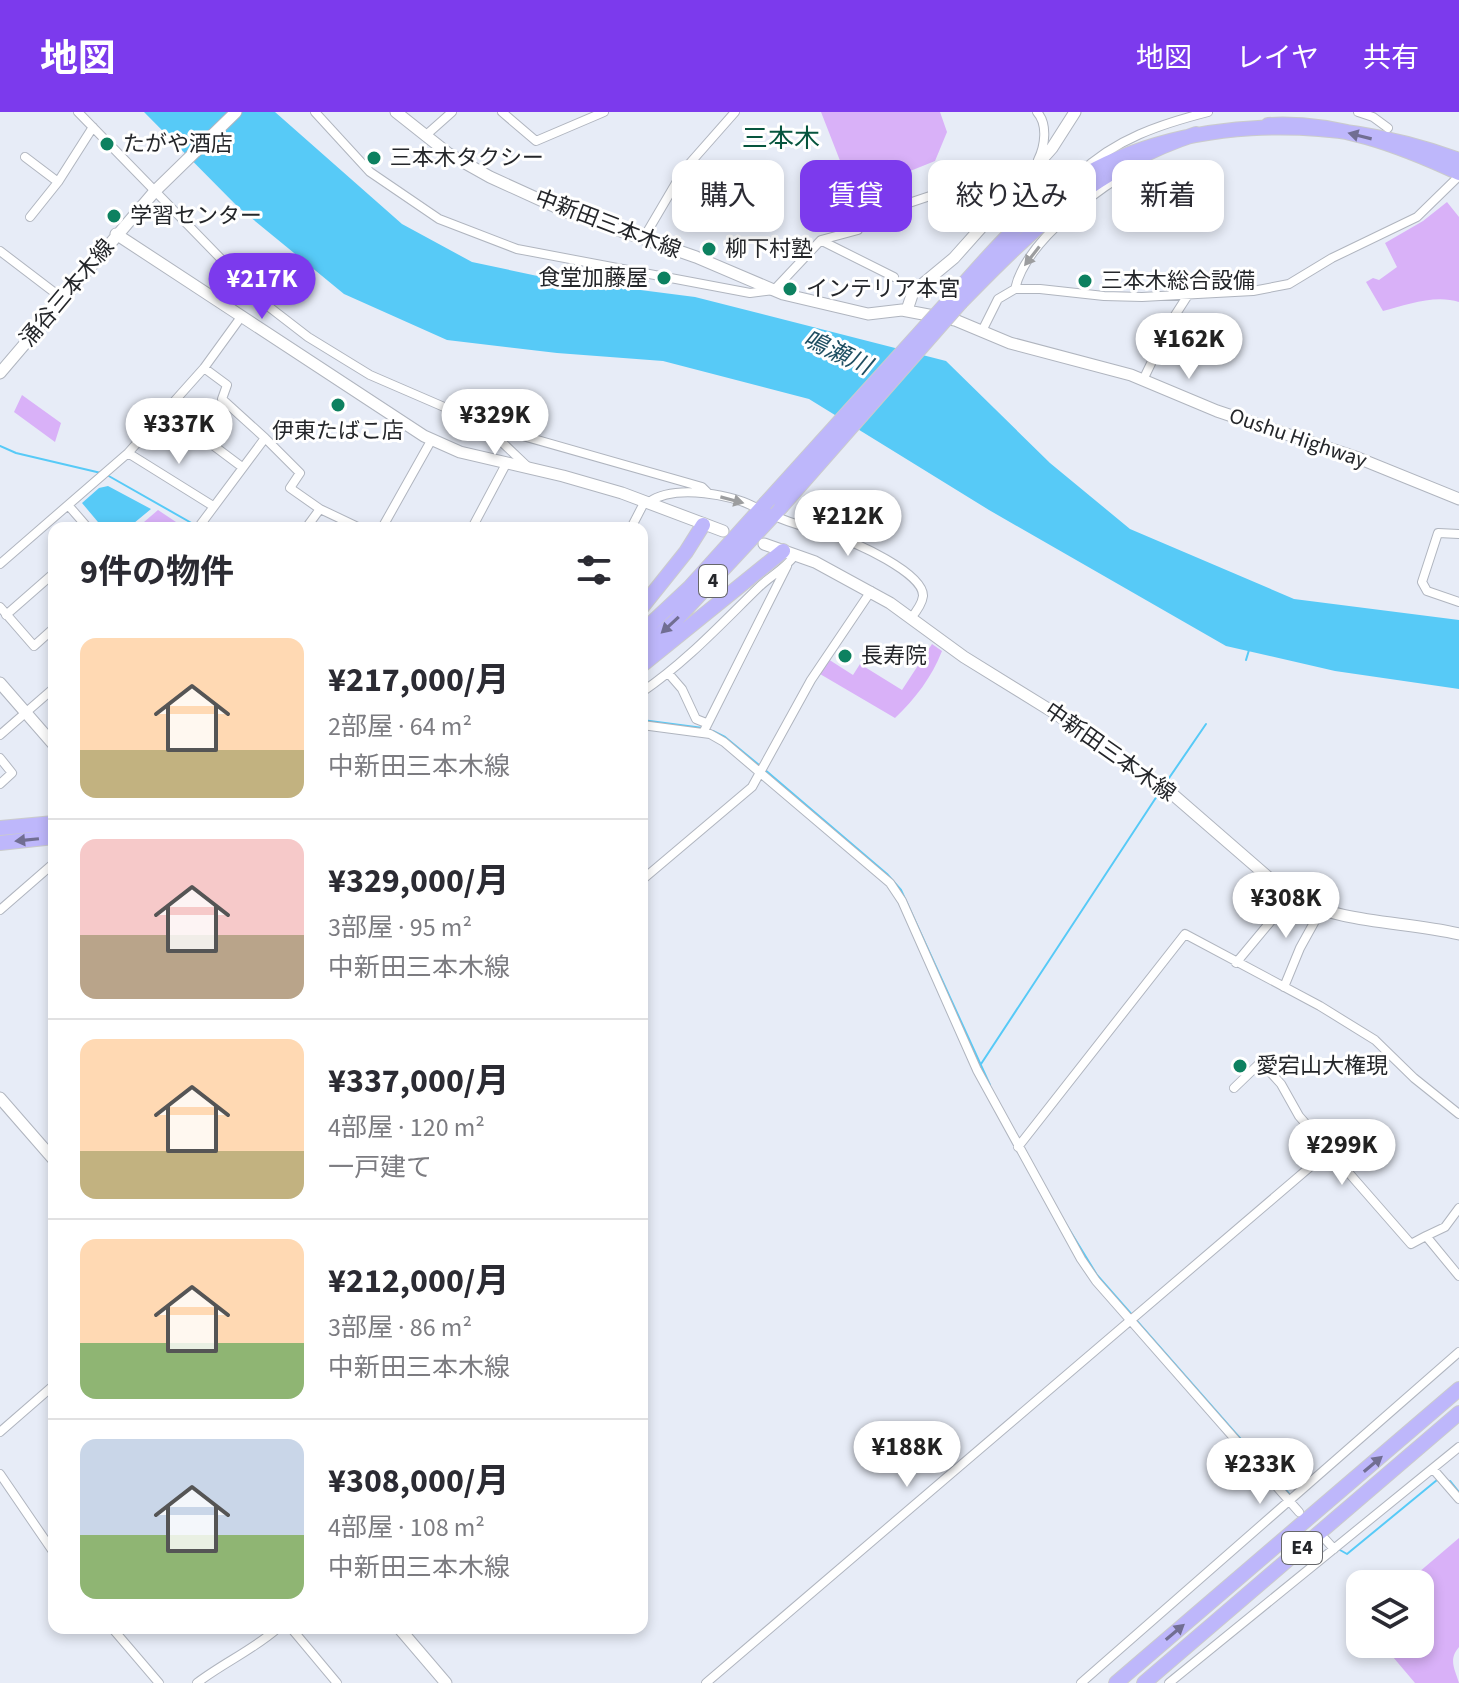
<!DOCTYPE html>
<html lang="ja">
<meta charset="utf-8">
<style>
body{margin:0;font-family:"Source Sans 3","Noto Sans JP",sans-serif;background:#f7f7f7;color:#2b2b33;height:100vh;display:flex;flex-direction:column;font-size:30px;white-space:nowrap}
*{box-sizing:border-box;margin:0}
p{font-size:26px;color:#7c7c81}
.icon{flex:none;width:44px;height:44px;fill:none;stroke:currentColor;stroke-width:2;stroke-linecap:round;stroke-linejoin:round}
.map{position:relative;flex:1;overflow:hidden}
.panel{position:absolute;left:48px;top:410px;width:600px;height:1112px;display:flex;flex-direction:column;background:#fff;border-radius:16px;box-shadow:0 4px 12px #0003}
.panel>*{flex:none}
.hud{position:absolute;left:672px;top:48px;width:666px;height:72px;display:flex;gap:16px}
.fabs{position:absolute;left:1346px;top:1458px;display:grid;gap:16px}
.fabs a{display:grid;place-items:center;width:88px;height:88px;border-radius:16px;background:#fff;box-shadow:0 4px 12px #0003;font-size:40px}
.price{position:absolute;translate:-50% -68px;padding:0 18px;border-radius:28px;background:#fff;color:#222;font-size:26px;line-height:52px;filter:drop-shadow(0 2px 4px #0008)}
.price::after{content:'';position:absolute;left:50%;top:48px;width:24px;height:18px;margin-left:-12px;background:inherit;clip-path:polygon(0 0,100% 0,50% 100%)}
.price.active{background:#7c3aed;color:#fff}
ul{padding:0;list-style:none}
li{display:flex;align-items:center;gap:24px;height:200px;padding:0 32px}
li+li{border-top:2px solid #e1e1e2}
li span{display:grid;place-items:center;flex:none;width:224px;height:160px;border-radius:16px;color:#555}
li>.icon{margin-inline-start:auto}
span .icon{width:96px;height:96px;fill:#fffc;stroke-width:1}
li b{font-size:34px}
h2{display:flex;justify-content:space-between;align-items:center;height:96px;padding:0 32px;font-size:34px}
.pill{padding:0 28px;border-radius:16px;background:#fff;box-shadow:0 4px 12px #0003;font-size:28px;line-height:72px}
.pill.active{background:#7c3aed;color:#fff}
header{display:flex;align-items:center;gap:48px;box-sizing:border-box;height:112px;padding:0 40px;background:#7c3aed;color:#fff}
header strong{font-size:38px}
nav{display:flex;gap:44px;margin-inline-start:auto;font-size:28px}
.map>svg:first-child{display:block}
.green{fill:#d9b1f8}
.water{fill:#57caf7}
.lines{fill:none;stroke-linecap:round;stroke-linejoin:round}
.stream{stroke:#57caf7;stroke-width:2}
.street-casing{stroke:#b0b5bf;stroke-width:10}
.secondary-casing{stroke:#b0b5bf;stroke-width:13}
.highway-casing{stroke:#cacbcc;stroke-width:16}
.street{stroke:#fff;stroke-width:8}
.secondary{stroke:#fff;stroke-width:11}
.highway{stroke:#beb7fb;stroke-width:14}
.highway-bridge-casing{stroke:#cacbcc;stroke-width:16;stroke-linecap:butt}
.highway-bridge{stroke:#beb7fb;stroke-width:14}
.oneway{fill:#716e92}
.oneway2{fill:#9c9d9f}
.poi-dot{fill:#0d8160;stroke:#fff;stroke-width:3}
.labels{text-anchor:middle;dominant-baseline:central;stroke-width:6;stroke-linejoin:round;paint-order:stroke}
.shield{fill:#fff;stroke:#66676a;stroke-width:2}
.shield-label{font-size:20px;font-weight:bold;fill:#24262a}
.poi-label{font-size:22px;fill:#24262a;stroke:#fff;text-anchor:start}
.street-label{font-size:22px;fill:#24262a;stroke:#fff}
.water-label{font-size:24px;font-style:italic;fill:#1f4f62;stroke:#fff}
.quarter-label{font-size:26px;fill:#06553e;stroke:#fff}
</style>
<header>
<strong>地図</strong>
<nav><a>地図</a><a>レイヤ</a><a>共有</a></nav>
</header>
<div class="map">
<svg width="1459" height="1571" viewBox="0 0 1459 1571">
<rect width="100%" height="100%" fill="#e7ecf7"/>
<!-- green -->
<path class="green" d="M821,0H940L947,20L935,49L853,82Z
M1447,90L1459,105V190C1435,182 1406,193 1383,199L1366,170L1373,166L1379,168L1397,155L1385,131L1423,109Z
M22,283L61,311L55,330L14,300Z
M158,398L185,416H137Z
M932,532L942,539C932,565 915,587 895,606L820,562L828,547L853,563L860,552L902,578Z
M1459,1426V1535C1448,1548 1455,1557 1459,1571H1415L1382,1532H1420V1472H1405Z"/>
<!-- water -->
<path class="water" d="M144,0H275L402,112L472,150L547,166L695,185L946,249L1050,351L1130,417L1294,487L1459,508V577L1335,559L1226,534L989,398L809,287L663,249L557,241L447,228L344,182L238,95Z
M108,374L151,397L128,416H103L82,391L99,376Z"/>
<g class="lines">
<!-- stream -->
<path class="stream" d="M0,334L16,341L101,361
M107,363L195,413
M1246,548L1249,538
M642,608L703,616
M713,619L725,625L759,653
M764,657L887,762L901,778L990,973
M1167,669L1206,612
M981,952L1159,681
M1064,1109L1097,1163L1133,1204
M1137,1209L1291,1384
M1450,1369L1459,1380
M1340,1438L1347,1442L1437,1368"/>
<!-- street casing -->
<g class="street-casing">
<path id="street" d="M78,0L264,191L308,225L370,263L488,314L702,375L708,381
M315,0L370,60L439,107L517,137L750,181L774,178L821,128L858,118L864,106L954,76L986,109
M502,0L536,29L604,0
M1037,0C1048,12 1045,34 1038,48
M1358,0L1373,5L1388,16
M425,24L452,0
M25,45L58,70
M1079,62C1115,27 1161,12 1208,0
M30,105L58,70L93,15
M643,127L683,59L735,0
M822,129L894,165
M0,139L63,187
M1015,177C1026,127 1102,73 1146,50
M982,219L998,187L1015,177H1040L1104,184L1142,185L1253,179L1289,172L1332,146L1417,105L1459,64
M204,256L227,273L222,287L265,326
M1143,268L1172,208L1188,183
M166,298L242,355
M487,316L528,355
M128,341L213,394
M649,390C675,372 734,382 760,398
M68,393L88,416
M320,397L360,416
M773,403C792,413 813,416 833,423C853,429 924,461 923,484C922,492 916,500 911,506
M198,416L265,326L300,361L290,376L320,397L306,416
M382,416L432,327
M472,416L506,352
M631,416L645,389
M1459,422L1438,421L1422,470L1427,479L1459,490
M0,452L128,341L204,256L241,205
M0,495L34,534L54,516
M6,503L54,461
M669,562L682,577L696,607L706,611
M642,580C686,550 720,513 758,476C770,464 785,457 795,443
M642,613L710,622L724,630L890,771L902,789L977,958L1081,1147L1096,1169L1299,1400
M703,621L787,454
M0,623L54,576
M0,646L12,661L0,672
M642,768L752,675L811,568L871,479
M0,798L54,751
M1236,851L1291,785
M1284,875L1300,836L1321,798
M1234,976L1261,950L1281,972L1299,1004L1411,1132L1426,1124L1459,1164
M1018,1035L1185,822L1320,894L1375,928L1414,966L1459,1002
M1426,1124L1445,1115L1459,1096
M0,1320L54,1273
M1433,1357L1459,1387
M0,1362L54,1441
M1325,1427L1334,1437
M112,1516L159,1571
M291,1516L337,1571
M197,1571C223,1551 253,1538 278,1516
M706,1571L1331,1037
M1081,1571L1459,1240
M1169,1571L1459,1335"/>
</g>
<!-- secondary casing -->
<g class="secondary-casing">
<path id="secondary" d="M396,0L449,42L490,65L569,101L696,145L783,182L868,202L902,198L955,208L1010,231L1131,263L1217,299L1358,346L1459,387
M116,122L424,324L460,340L563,364L622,381L723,419
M907,198L913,180L954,146L1052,36L1075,0
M0,261L155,79L236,0
M764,432L815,450L890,491L964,545L1053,600L1170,680L1291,785C1342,812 1404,809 1459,822
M0,571L54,633
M0,986L54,1048
M399,1516L446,1571"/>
</g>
<!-- highway casing -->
<g class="highway-casing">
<path id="highway" d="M1268,13C1335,9 1399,33 1459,61
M954,183C985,148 1016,112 1053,83C1168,0 1331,0 1459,48
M961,190C1032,117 1097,54 1196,22
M642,495L686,440L703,413
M642,520L690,475L765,392
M642,538L674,510L781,395
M642,553L783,439
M0,716L54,711
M0,731L54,725
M1116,1571L1459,1277
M1144,1571L1459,1301"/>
</g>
<!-- street -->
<use href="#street" class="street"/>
<!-- secondary -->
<use href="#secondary" class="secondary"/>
<!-- highway -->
<use href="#highway" class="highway"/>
<!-- highway-bridge casing -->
<g class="highway-bridge-casing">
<path id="highway-bridge" d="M765,392L954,183
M781,395L961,190"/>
</g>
<!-- highway-bridge -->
<use href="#highway-bridge" class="highway-bridge"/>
</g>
<!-- one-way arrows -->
<defs><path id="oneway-solid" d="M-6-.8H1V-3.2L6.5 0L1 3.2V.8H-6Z" transform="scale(2)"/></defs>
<g class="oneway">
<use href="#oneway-solid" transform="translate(1360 24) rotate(-166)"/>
<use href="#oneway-solid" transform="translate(670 513) rotate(137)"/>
<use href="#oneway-solid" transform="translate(27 728) rotate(174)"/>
<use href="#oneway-solid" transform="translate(1373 1352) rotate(-40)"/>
<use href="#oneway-solid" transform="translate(1175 1520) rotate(-40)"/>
</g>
<g class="oneway2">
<use href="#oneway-solid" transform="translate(1032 144) rotate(128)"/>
<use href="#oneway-solid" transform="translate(732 388) rotate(15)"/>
</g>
<!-- markers -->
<g class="poi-dot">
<circle cx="107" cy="32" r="8"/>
<circle cx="374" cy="46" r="8"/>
<circle cx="114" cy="104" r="8"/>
<circle cx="709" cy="137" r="8"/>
<circle cx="664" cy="166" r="8"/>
<circle cx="1085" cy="169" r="8"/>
<circle cx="790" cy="177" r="8"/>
<circle cx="338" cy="293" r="8"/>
<circle cx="845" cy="544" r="8"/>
<circle cx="1240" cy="954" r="8"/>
</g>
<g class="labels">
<!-- shield labels -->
<g class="shield">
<rect x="699" y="453" width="28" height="32" rx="6"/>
<rect x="1282" y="1420" width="40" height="32" rx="6"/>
</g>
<g class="shield-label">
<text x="713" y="469">4</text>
<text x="1302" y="1436">E4</text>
</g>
<!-- poi labels -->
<g class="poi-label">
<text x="123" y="32">たがや酒店</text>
<text x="390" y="46">三本木タクシー</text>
<text x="130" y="104">学習センター</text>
<text x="725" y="137">柳下村塾</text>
<text x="648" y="166" text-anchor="end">食堂加藤屋</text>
<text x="1101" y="169">三本木総合設備</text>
<text x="806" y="177">インテリア本宮</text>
<text x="338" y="319" text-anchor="middle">伊東たばこ店</text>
<text x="861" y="544">長寿院</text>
<text x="1256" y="954">愛宕山大権現</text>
</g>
<!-- street labels -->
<g class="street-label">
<text transform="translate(608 112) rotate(21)">中新田三本木線</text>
<text transform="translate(67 181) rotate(-50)">涌谷三本木線</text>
<text transform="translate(1298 326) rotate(19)">Oushu Highway</text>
<text transform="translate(1110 640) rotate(35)">中新田三本木線</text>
</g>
<!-- water labels -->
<g class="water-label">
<text transform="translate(837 241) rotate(25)">鳴瀬川</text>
</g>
<!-- quarter labels -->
<g class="quarter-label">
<text x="781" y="26">三本木</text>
</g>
</g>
</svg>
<div class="fabs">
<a><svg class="icon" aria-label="layers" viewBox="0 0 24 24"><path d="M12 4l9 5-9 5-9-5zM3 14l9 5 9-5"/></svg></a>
</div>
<b class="price active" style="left:262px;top:209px">¥217K</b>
<b class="price" style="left:1189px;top:269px">¥162K</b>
<b class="price" style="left:495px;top:345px">¥329K</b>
<b class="price" style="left:179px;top:354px">¥337K</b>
<b class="price" style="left:848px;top:446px">¥212K</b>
<b class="price" style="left:1286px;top:828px">¥308K</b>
<b class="price" style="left:1342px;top:1075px">¥299K</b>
<b class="price" style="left:907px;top:1377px">¥188K</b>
<b class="price" style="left:1260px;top:1394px">¥233K</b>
<div class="hud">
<a class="pill">購入</a>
<a class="pill active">賃貸</a>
<a class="pill">絞り込み</a>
<a class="pill">新着</a>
</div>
<section class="panel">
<h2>9件の物件<svg class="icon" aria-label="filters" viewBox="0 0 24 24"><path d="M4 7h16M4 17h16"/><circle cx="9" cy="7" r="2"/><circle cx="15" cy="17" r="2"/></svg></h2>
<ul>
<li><span style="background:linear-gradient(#ffd9b3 70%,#c2b280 0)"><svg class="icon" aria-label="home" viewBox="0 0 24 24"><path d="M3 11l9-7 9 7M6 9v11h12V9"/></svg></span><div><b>¥217,000/月</b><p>2部屋 · 64 m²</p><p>中新田三本木線</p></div></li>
<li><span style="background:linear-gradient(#f6c9c9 60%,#b9a48a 0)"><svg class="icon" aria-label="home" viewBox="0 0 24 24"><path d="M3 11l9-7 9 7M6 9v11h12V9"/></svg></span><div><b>¥329,000/月</b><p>3部屋 · 95 m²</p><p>中新田三本木線</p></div></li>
<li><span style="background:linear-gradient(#ffd9b3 70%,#c2b280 0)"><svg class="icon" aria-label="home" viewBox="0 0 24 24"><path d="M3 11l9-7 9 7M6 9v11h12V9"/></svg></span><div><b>¥337,000/月</b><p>4部屋 · 120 m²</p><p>一戸建て</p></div></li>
<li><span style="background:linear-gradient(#ffd9b3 65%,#8fb573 0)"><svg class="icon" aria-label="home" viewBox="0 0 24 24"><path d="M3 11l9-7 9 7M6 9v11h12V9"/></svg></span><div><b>¥212,000/月</b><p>3部屋 · 86 m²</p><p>中新田三本木線</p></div></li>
<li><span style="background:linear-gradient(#c9d6e8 60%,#8fb573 0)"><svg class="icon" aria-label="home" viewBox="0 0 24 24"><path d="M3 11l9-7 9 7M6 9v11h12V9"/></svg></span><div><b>¥308,000/月</b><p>4部屋 · 108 m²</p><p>中新田三本木線</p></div></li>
</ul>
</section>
</div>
